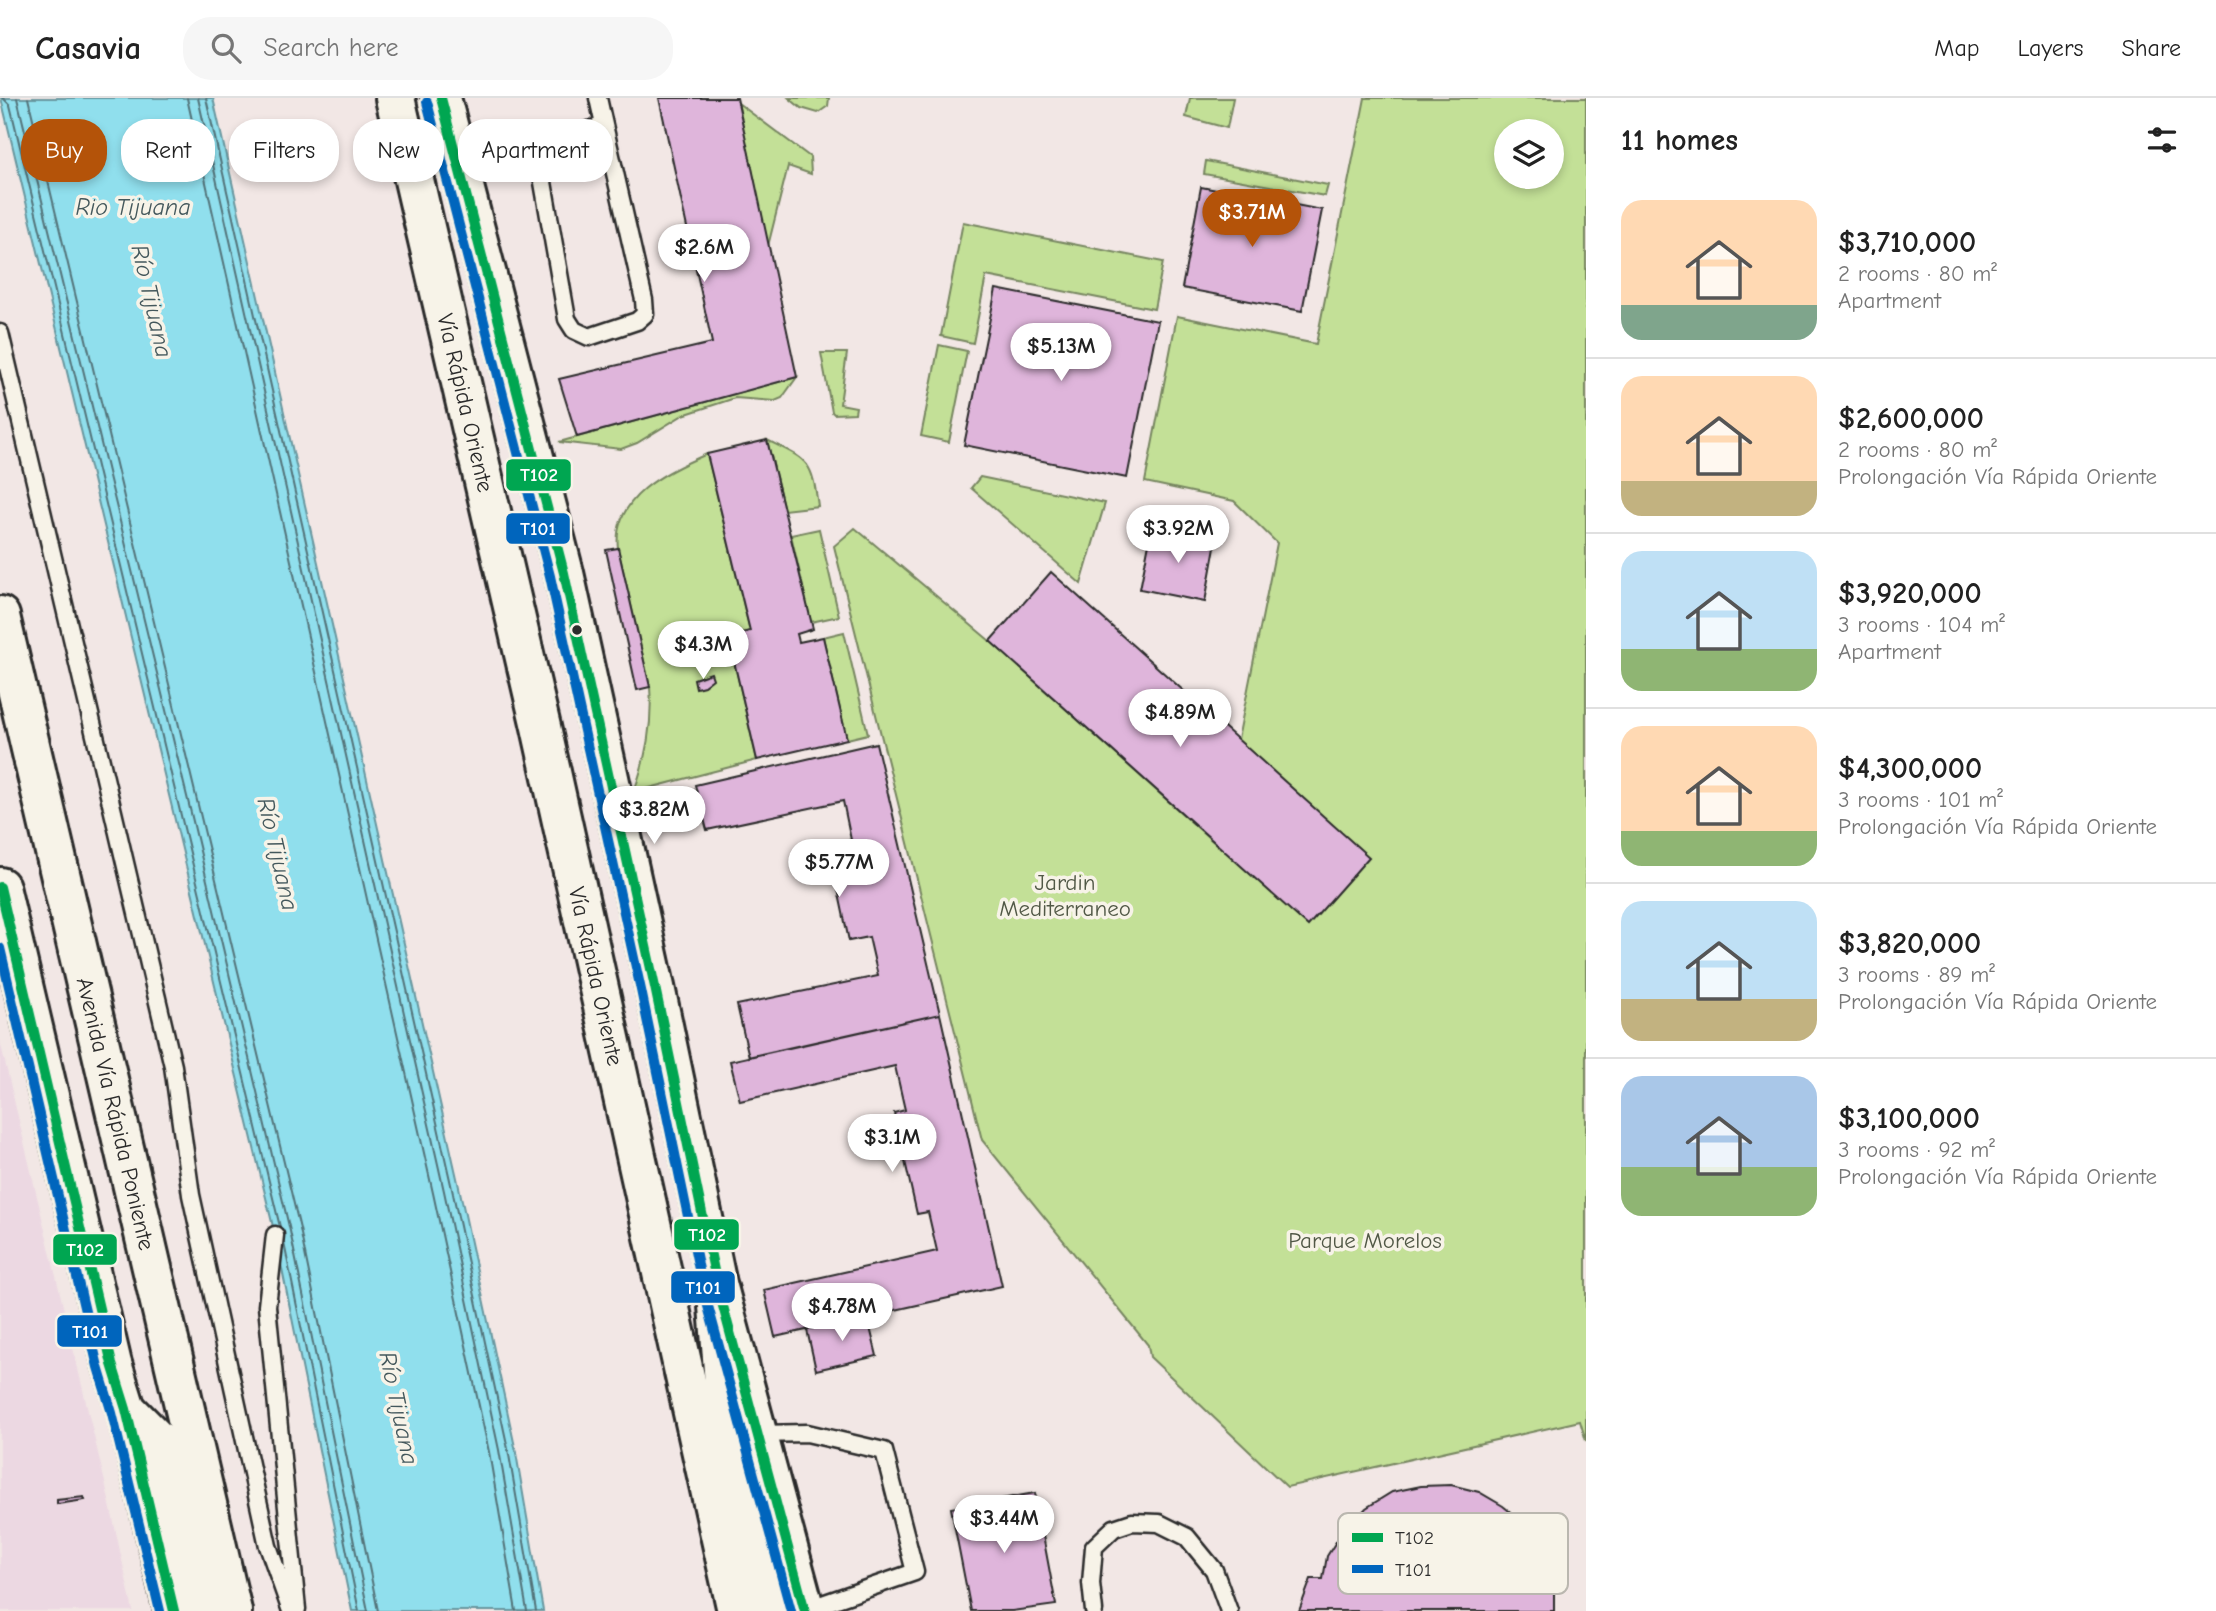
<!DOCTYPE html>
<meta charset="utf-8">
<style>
body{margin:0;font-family:"Comic Neue",sans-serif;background:#f6f6f6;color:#222;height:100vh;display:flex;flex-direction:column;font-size:26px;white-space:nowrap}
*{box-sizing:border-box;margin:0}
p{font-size:23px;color:#767676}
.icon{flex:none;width:38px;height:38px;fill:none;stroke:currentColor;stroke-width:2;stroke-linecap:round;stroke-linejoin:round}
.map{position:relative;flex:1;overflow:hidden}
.panel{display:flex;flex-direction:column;background:#fff;width:630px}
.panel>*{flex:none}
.hud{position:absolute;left:21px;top:21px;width:665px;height:63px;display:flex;gap:14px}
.fabs{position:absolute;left:1494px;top:21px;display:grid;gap:14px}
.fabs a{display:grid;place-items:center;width:70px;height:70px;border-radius:50%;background:#fff;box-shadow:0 4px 10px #0003;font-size:35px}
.price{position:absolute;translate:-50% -60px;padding:0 16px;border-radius:24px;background:#fff;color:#222;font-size:23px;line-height:46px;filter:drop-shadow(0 2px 4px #0008)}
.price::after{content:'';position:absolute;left:50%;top:42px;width:21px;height:16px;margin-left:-10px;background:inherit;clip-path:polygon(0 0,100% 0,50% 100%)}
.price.active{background:#b45309;color:#fff}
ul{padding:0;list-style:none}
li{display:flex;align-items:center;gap:21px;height:175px;padding:0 35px}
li+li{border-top:2px solid #e0e0e0}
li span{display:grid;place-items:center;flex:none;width:196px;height:140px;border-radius:21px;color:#555}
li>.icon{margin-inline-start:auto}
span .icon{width:84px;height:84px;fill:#fffc;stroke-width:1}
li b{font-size:30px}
h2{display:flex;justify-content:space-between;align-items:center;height:84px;padding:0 35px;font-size:30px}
.tag{padding:0 24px;border-radius:28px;background:#fff;box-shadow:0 4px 10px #0003;font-size:24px;line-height:63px}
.tag.active{background:#b45309;color:#fff}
header{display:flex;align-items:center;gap:42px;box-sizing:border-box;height:98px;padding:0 35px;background:#fff;border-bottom:2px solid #e0e0e0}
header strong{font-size:33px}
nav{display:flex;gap:38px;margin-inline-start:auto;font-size:24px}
.search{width:490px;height:63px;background:#f6f6f6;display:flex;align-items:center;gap:18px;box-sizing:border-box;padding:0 24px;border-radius:28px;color:#767676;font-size:26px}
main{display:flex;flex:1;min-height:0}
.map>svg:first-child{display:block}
.built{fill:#ecd8e2}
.green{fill:#c3e097;stroke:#778661;stroke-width:2;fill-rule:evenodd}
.water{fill:#90dfed;stroke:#68979f;stroke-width:2}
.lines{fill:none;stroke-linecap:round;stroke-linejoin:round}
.shore{stroke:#537379;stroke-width:2}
.building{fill:#dfb5db;stroke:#2b2b2b;stroke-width:2}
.service-casing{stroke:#2b2b2b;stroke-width:21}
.secondary-casing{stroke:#2b2b2b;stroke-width:44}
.trunk-casing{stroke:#2b2b2b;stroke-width:44}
.service{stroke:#f7f3e8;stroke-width:16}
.secondary{stroke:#f7f3e8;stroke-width:38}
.trunk{stroke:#f7f3e8;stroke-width:38}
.bus-1-casing{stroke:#f7f3e8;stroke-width:16}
.bus-2-casing{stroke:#f7f3e8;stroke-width:16}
.bus-1{stroke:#00a651;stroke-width:10}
.bus-2{stroke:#0065bd;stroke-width:10}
.bus-dot{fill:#2b2b2b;stroke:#f7f3e8;stroke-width:2.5}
.labels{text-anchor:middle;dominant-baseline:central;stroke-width:7;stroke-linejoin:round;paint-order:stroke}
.street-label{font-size:23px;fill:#2b2b2b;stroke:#f7f3e8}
.park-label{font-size:23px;fill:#515846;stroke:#f7f3e8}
.water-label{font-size:24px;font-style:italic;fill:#44585c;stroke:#f7f3e8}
.key{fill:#f7f3e8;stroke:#bab7af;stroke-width:2}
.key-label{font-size:19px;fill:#2b2b2b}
.line-badge{stroke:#f7f3e8;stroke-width:2.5}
.badge-label{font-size:19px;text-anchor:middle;font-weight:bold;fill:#fff}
</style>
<header>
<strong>Casavia</strong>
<div class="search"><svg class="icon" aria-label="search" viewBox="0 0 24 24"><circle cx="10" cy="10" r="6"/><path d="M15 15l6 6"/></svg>Search here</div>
<nav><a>Map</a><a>Layers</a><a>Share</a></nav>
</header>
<main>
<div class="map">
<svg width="1586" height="1513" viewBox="0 0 1586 1513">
<rect width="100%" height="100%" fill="#f2e7e5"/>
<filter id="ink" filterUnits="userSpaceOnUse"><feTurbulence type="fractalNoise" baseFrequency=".0143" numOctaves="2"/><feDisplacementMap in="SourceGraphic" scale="14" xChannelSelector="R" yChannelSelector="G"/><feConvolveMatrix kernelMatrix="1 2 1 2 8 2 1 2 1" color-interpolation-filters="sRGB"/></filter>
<g filter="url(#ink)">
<!-- built -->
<path class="built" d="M0,943L107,1393L133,1513H0Z"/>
<!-- green -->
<path class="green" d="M789,0H829L828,8L818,15L801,10Z
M1190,0H1233L1227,30L1186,19Z
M1365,0H1586V1343L1580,1323L1287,1389L1150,1259L1148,1247L982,1042L834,448L855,430L990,543L1217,747L1277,445L1234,403L1145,384L1177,218L1316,246ZM1507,33H1552V79H1507Z
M738,5L810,59L811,76L788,68L768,148Z
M1206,63L1328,87L1325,98L1204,76Z
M963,124L1163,164L1154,211L986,178L973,245L941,238Z
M939,247L967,253L949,344L921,338Z
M821,255H847L840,306L856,309L855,315L834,316L832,314Z
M797,279L782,300L775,303L735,300L683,317L637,345L621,351L559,344Z
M767,342C807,362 812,361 818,408L784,412Z
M707,356L750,533L698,547L700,552L716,549L719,563L733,559L757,662L634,694C646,659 653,627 650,589L618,450C612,399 667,373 707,356Z
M980,379L1105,405L1081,486L971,390Z
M819,431L839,518L811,524L791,437Z
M844,534L868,636L847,641L823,539Z"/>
<!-- water -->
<path class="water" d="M1,0H213L459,1089L515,1349L543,1513H352L275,1137Z"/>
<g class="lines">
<!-- shore -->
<path class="shore" d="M3,0L10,7L280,1129
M17,0L191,715L290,1133L368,1513
M28,0L300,1131L378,1513
M187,0L433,1095L489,1354L516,1513
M198,0L444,1093L499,1352L527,1513
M206,0L452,1091L508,1351L536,1513
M284,1145L359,1513"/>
</g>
<!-- building -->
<path class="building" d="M659,0H737L797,279L577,339L559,281L712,245Z
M1201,89L1322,112L1302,213L1182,190Z
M996,191L1158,223L1127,380L964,347Z
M767,342L813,531L797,536L799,544L823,539L847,641L757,662L733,559L719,563L716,549L700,553L698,546L750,533L707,356Z
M1152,430L1216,443L1205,504L1140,491Z
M618,450L650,589L637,592L606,452Z
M1051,474L1369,759L1308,828L990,543Z
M711,575L713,581L704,588L696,590L694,581Z
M876,645L940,916L749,959L737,907L878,878L869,839L849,843L829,749L851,742L843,703L707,732L695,687Z
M940,916L1002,1188L775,1239L764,1192L937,1153L928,1114L917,1116L894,1015L905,1012L895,968L740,1003L730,963Z
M867,1217L877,1258L816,1272L807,1232Z
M1451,1387L1479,1394L1503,1408L1524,1425L1547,1470L1554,1494V1513H1299L1311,1481H1323L1327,1458L1337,1442L1366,1410L1392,1394L1421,1388Z
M1035,1395L1056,1507L1012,1513H971L951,1410Z
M84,1399L85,1402L57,1406V1402Z"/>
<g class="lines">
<!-- service casing -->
<g class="service-casing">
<path id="service" d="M598,0L604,27L644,202L645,216L637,223L589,239L574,232L567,221L537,50L604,27
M459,73L537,50
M0,235L173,968L191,1097L268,1448L291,1513
M275,1137L267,1208L297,1511
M759,1336L807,1335L884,1353L915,1474L805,1512
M1094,1513L1091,1485L1094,1449L1114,1430L1132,1424L1159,1425L1187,1439L1214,1472L1229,1513"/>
</g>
<!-- secondary casing -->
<g class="secondary-casing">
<path id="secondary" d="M441,0L564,475L655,889L716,1182L805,1513
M0,789L112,1266L126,1311L174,1513"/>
</g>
<!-- trunk casing -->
<g class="trunk-casing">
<g id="trunk">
<path id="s1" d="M395,0L541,629L737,1513"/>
<path id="s2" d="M0,518L232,1513"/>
<path d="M716,1182L724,1285L768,1513"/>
<path d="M126,1311L159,1344L202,1513"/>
</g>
</g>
<!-- service -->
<use href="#service" class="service"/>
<!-- secondary -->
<use href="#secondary" class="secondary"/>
<!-- trunk -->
<use href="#trunk" class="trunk"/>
<!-- bus-1 casing -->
<g class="bus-1-casing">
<path id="bus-1" d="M441,0L564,475L655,889L716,1182L805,1513
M0,789L112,1266L126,1311L174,1513"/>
</g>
<!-- bus-2 casing -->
<g class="bus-2-casing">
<path id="bus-2" d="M427,4L550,478L641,892L702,1186L791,1513
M0,850L98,1269L112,1315L160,1513"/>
</g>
<!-- bus-1 -->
<use href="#bus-1" class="bus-1"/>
<!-- bus-2 -->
<use href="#bus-2" class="bus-2"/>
</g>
</g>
<!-- markers -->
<circle class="bus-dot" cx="577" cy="532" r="6"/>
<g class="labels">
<!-- street labels -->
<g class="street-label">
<text stroke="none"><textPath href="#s1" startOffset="313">Vía Rápida Oriente</textPath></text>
<text stroke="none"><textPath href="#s1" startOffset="901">Vía Rápida Oriente</textPath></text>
<text stroke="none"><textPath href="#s2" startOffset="511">Avenida Vía Rápida Poniente</textPath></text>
</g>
<!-- park labels -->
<g class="park-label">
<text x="1065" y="784">Jardin<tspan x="1065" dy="26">Mediterraneo</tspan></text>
<text x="1365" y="1142">Parque Morelos</text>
</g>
<!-- water labels -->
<g class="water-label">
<text x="133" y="109">Rio Tijuana</text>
<text transform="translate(152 203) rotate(77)">Río Tijuana</text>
<text transform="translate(278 756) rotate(77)">Río Tijuana</text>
<text transform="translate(399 1310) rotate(78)">Río Tijuana</text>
</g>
</g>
<!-- legend -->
<rect x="1338" y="1415" width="230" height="81" rx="10" class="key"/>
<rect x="1352" y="1435" width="31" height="9" fill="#00a651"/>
<rect x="1352" y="1467" width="31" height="8" fill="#0065bd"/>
<g class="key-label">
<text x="1395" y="1446">T102</text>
<text x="1395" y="1478">T101</text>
</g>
<g class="line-badge">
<rect x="505" y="360" width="67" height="34" rx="7" fill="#00a651"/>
<rect x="505" y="414" width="66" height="33" rx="7" fill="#0065bd"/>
<rect x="673" y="1120" width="67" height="33" rx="7" fill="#00a651"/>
<rect x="52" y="1135" width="66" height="33" rx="7" fill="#00a651"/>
<rect x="670" y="1172" width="66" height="34" rx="7" fill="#0065bd"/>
<rect x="56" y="1216" width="67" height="34" rx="7" fill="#0065bd"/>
</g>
<g class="badge-label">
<text x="539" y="383">T102</text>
<text x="538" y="437">T101</text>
<text x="707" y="1143">T102</text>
<text x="85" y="1158">T102</text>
<text x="703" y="1196">T101</text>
<text x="90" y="1240">T101</text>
</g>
</svg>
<div class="fabs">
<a><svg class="icon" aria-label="layers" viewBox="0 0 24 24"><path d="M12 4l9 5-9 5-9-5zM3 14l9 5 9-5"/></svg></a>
</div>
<b class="price active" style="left:1252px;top:151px">$3.71M</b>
<b class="price" style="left:704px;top:186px">$2.6M</b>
<b class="price" style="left:1061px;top:285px">$5.13M</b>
<b class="price" style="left:1178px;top:467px">$3.92M</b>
<b class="price" style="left:703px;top:583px">$4.3M</b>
<b class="price" style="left:1180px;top:651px">$4.89M</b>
<b class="price" style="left:654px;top:748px">$3.82M</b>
<b class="price" style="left:839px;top:801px">$5.77M</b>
<b class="price" style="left:892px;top:1076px">$3.1M</b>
<b class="price" style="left:842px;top:1245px">$4.78M</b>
<b class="price" style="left:1004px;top:1457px">$3.44M</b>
<div class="hud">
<a class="tag active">Buy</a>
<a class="tag">Rent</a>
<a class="tag">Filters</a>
<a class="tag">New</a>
<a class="tag">Apartment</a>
</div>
</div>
<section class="panel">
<h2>11 homes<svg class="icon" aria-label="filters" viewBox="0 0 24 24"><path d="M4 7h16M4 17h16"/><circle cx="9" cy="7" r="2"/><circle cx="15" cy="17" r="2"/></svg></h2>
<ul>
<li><span style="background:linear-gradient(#ffd9b3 75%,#7fa58c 0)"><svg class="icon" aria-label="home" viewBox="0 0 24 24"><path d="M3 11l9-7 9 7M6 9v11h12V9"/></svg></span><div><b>$3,710,000</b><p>2 rooms · 80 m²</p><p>Apartment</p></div></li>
<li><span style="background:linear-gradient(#ffd9b3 75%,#c2b280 0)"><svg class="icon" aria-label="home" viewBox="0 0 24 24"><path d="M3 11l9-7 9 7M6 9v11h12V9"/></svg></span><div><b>$2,600,000</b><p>2 rooms · 80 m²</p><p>Prolongación Vía Rápida Oriente</p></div></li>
<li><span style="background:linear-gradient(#bfe0f5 70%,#8fb573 0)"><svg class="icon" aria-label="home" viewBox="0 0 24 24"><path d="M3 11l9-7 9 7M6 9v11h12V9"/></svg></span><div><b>$3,920,000</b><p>3 rooms · 104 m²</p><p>Apartment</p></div></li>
<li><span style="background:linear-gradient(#ffd9b3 75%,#8fb573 0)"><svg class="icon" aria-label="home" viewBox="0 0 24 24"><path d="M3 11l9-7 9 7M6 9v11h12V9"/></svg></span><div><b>$4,300,000</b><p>3 rooms · 101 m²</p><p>Prolongación Vía Rápida Oriente</p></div></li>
<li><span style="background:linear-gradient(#bfe0f5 70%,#c2b280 0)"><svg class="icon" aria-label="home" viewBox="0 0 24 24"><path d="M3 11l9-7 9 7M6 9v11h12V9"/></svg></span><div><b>$3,820,000</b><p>3 rooms · 89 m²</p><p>Prolongación Vía Rápida Oriente</p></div></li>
<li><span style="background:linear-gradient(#a9c7e8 65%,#8fb573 0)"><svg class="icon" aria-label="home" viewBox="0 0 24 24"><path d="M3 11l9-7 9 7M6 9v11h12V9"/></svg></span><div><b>$3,100,000</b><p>3 rooms · 92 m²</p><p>Prolongación Vía Rápida Oriente</p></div></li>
</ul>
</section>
</main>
